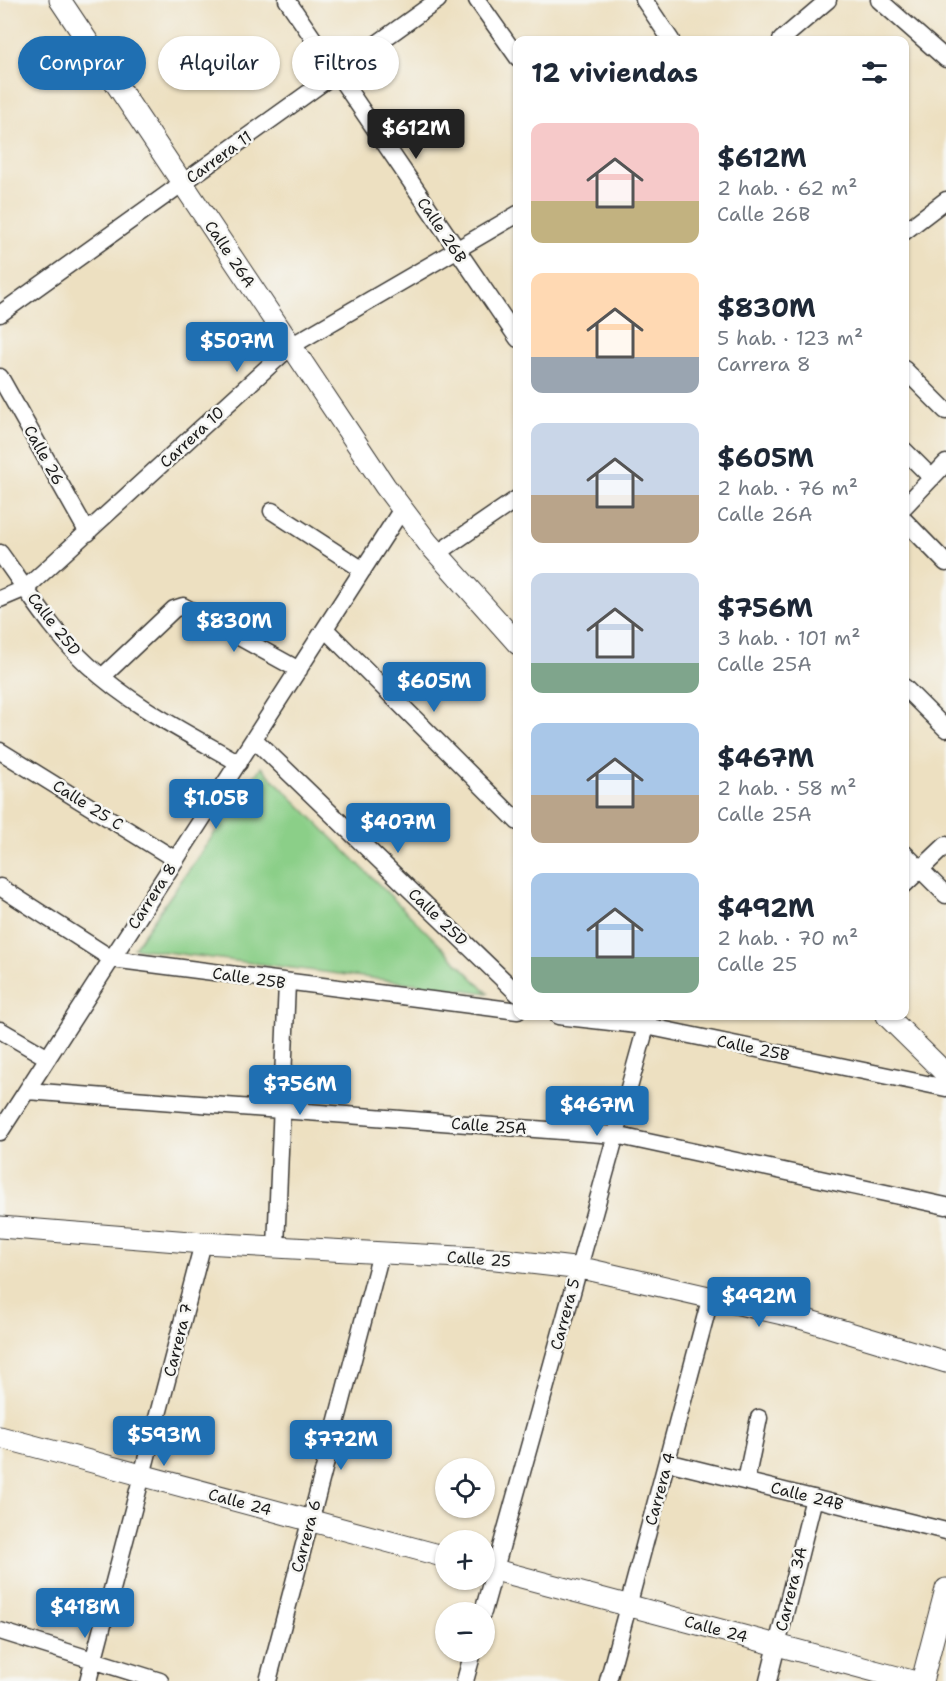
<!DOCTYPE html>
<html lang="es">
<meta charset="utf-8">
<style>
body{margin:0;font-family:"Shantell Sans",sans-serif;background:#f6f6f7;color:#1f2937;height:100vh;display:flex;flex-direction:column;font-size:22px;white-space:nowrap}
*{box-sizing:border-box;margin:0}
p{font-size:20px;color:#747a83}
.icon{flex:none;width:33px;height:33px;fill:none;stroke:currentColor;stroke-width:2;stroke-linecap:round;stroke-linejoin:round}
.map{position:relative;flex:1;overflow:hidden}
.side{position:absolute;left:513px;top:36px;width:396px;height:984px;display:flex;flex-direction:column;background:#fff;border-radius:12px;box-shadow:0 2px 4px #0004}
.side>*{flex:none}
.banner{position:absolute;left:18px;top:36px;width:405px;height:54px;display:flex;gap:12px}
.tools{position:absolute;left:435px;top:1458px;display:grid;gap:12px}
.tools a{display:grid;place-items:center;width:60px;height:60px;border-radius:50%;background:#fff;box-shadow:0 2px 4px #0004;font-size:30px}
.price{position:absolute;translate:-50% -51px;padding:0 14px;border-radius:6px;background:#1f6fb2;color:#fff;font-size:20px;line-height:39px;filter:drop-shadow(0 2px 3px #0008)}
.price::after{content:'';position:absolute;left:50%;top:36px;width:18px;height:14px;margin-left:-9px;background:inherit;clip-path:polygon(0 0,100% 0,50% 100%)}
.price.on{background:#222;color:#fff}
ul{padding:0;list-style:none}
li{display:flex;align-items:center;gap:18px;height:150px;padding:0 18px}
li span{display:grid;place-items:center;flex:none;width:168px;height:120px;border-radius:12px;color:#555}
li>.icon{margin-inline-start:auto}
span .icon{width:72px;height:72px;fill:#fffc;stroke-width:1}
li b{font-size:26px}
h2{display:flex;justify-content:space-between;align-items:center;height:72px;padding:0 18px;font-size:26px}
.chip{padding:0 21px;border-radius:27px;background:#fff;box-shadow:0 2px 4px #0004;font-size:21px;line-height:54px}
.chip.on{background:#1f6fb2;color:#fff}
.map>svg:first-child{display:block}
.green{fill:#8bcf88;stroke:#547652;stroke-width:1.5}
.lines{fill:none;stroke-linecap:round;stroke-linejoin:round}
.minor-casing{stroke:#3b3935;stroke-width:19}
.tertiary-casing{stroke:#3b3935;stroke-width:23}
.minor{stroke:#fff;stroke-width:16}
.tertiary{stroke:#fff;stroke-width:21}
.labels{text-anchor:middle;dominant-baseline:central;stroke-width:5;stroke-linejoin:round;paint-order:stroke}
.street-label{font-size:16px;fill:#1c1c1c;stroke:#f6f6f2}
</style>
<div class="map">
<svg width="946" height="1681" viewBox="0 0 946 1681">
<rect width="100%" height="100%" fill="#f6f6f2"/>
<filter id="ink" filterUnits="userSpaceOnUse"><feTurbulence type="fractalNoise" baseFrequency=".0167" numOctaves="2"/><feDisplacementMap in="SourceGraphic" scale="12" xChannelSelector="R" yChannelSelector="G"/><feConvolveMatrix kernelMatrix="1 2 1 2 8 2 1 2 1" color-interpolation-filters="sRGB"/></filter>
<filter id="wash" filterUnits="userSpaceOnUse"><feTurbulence type="fractalNoise" baseFrequency=".008" numOctaves="4" result="noise"/><feDisplacementMap in="SourceGraphic" scale="24" xChannelSelector="R" yChannelSelector="G"/><feGaussianBlur stdDeviation="1.35" result="paint"/><feColorMatrix in="noise" values="0 0 0 0 0 0 0 0 0 0 0 0 0 0 0 0 0 1.4 0 .05"/><feComposite in="paint" operator="in"/></filter>
<g filter="url(#wash)">
<rect width="100%" height="100%" fill="#ede0c1"/>
<!-- green -->
<path class="green" d="M261,767L488,993L134,948Z"/>
</g>
<g filter="url(#ink)">
<g class="lines">
<!-- minor casing -->
<g class="minor-casing">
<path id="minor" d="M287,0L518,339
M477,0L518,58
M644,0L671,40
M879,0L946,59
M781,40L828,0
M904,232L946,200
M0,314L438,0
M904,369L946,411
M0,377L88,533
M904,450L932,478
M904,507L946,463
M272,511L363,570
M904,520L946,563
M0,553C27,590 54,634 88,665C132,706 187,733 239,763
M438,553L518,498
M0,599L26,588L291,346L518,214
M325,629L518,822
M102,677L174,609L183,606L299,670
M904,687L946,729
M254,739L518,994
M0,751L176,860
M904,853L946,895
M904,885L946,845
M0,887L112,959L518,1011
M558,1016L646,1026L946,1088
M0,1030L48,1058
M27,1091L615,1135L946,1206
M0,1132L402,509
M276,1247L287,983
M667,1462L946,1531
M746,1481L759,1418
M483,1612L649,1016
M0,1631L160,1681
M88,1681L203,1243
M268,1681L381,1253
M465,1681L473,1652
M608,1681L711,1296
M768,1681L814,1498"/>
</g>
<!-- tertiary casing -->
<g class="tertiary-casing">
<path id="tertiary" d="M60,0L385,486L428,543L518,644
M887,1016L946,1074
M0,1227L203,1243L496,1259L591,1270L800,1318L946,1362
M0,1437L446,1557
M484,1567L912,1681
M922,1681L946,1589"/>
</g>
<!-- minor -->
<use href="#minor" class="minor"/>
<!-- tertiary -->
<use href="#tertiary" class="tertiary"/>
</g>
</g>
<g class="labels">
<!-- street labels -->
<g class="street-label">
<text transform="translate(219 157) rotate(-36)">Carrera 11</text>
<text transform="translate(442 230) rotate(56)">Calle 26B</text>
<text transform="translate(230 254) rotate(56)">Calle 26A</text>
<text transform="translate(192 437) rotate(-43)">Carrera 10</text>
<text transform="translate(44 455) rotate(61)">Calle 26</text>
<text transform="translate(54 624) rotate(52)">Calle 25D</text>
<text transform="translate(88 805) rotate(32)">Calle 25 C</text>
<text transform="translate(152 896) rotate(-57)">Carrera 8</text>
<text transform="translate(438 917) rotate(44)">Calle 25D</text>
<text transform="translate(249 978) rotate(8)">Calle 25B</text>
<text transform="translate(753 1048) rotate(12)">Calle 25B</text>
<text transform="translate(489 1126) rotate(4)">Calle 25A</text>
<text transform="translate(479 1259) rotate(4)">Calle 25</text>
<text transform="translate(565 1314) rotate(-75)">Carrera 5</text>
<text transform="translate(178 1340) rotate(-76)">Carrera 7</text>
<text transform="translate(660 1489) rotate(-75)">Carrera 4</text>
<text transform="translate(807 1496) rotate(14)">Calle 24B</text>
<text transform="translate(240 1502) rotate(15)">Calle 24</text>
<text transform="translate(306 1536) rotate(-75)">Carrera 6</text>
<text transform="translate(791 1589) rotate(-76)">Carrera 3A</text>
<text transform="translate(716 1629) rotate(15)">Calle 24</text>
</g>
</g>
</svg>
<div class="tools">
<a><svg class="icon" aria-label="locate" viewBox="0 0 24 24"><circle cx="12" cy="12" r="6"/><path d="M12 2v4M12 18v4M2 12h4M18 12h4"/></svg></a>
<a>+</a>
<a>−</a>
</div>
<b class="price on" style="left:416px;top:160px">$612M</b>
<b class="price" style="left:237px;top:373px">$507M</b>
<b class="price" style="left:234px;top:653px">$830M</b>
<b class="price" style="left:434px;top:713px">$605M</b>
<b class="price" style="left:216px;top:830px">$1.05B</b>
<b class="price" style="left:398px;top:854px">$407M</b>
<b class="price" style="left:300px;top:1116px">$756M</b>
<b class="price" style="left:597px;top:1137px">$467M</b>
<b class="price" style="left:759px;top:1328px">$492M</b>
<b class="price" style="left:164px;top:1467px">$593M</b>
<b class="price" style="left:341px;top:1471px">$772M</b>
<b class="price" style="left:85px;top:1639px">$418M</b>
<div class="banner">
<a class="chip on">Comprar</a>
<a class="chip">Alquilar</a>
<a class="chip">Filtros</a>
</div>
<section class="side">
<h2>12 viviendas<svg class="icon" aria-label="filters" viewBox="0 0 24 24"><path d="M4 7h16M4 17h16"/><circle cx="9" cy="7" r="2"/><circle cx="15" cy="17" r="2"/></svg></h2>
<ul>
<li><span style="background:linear-gradient(#f6c9c9 65%,#c2b280 0)"><svg class="icon" aria-label="home" viewBox="0 0 24 24"><path d="M3 11l9-7 9 7M6 9v11h12V9"/></svg></span><div><b>$612M</b><p>2 hab. · 62 m²</p><p>Calle 26B</p></div></li>
<li><span style="background:linear-gradient(#ffd9b3 70%,#9aa5b1 0)"><svg class="icon" aria-label="home" viewBox="0 0 24 24"><path d="M3 11l9-7 9 7M6 9v11h12V9"/></svg></span><div><b>$830M</b><p>5 hab. · 123 m²</p><p>Carrera 8</p></div></li>
<li><span style="background:linear-gradient(#c9d6e8 60%,#b9a48a 0)"><svg class="icon" aria-label="home" viewBox="0 0 24 24"><path d="M3 11l9-7 9 7M6 9v11h12V9"/></svg></span><div><b>$605M</b><p>2 hab. · 76 m²</p><p>Calle 26A</p></div></li>
<li><span style="background:linear-gradient(#c9d6e8 75%,#7fa58c 0)"><svg class="icon" aria-label="home" viewBox="0 0 24 24"><path d="M3 11l9-7 9 7M6 9v11h12V9"/></svg></span><div><b>$756M</b><p>3 hab. · 101 m²</p><p>Calle 25A</p></div></li>
<li><span style="background:linear-gradient(#a9c7e8 60%,#b9a48a 0)"><svg class="icon" aria-label="home" viewBox="0 0 24 24"><path d="M3 11l9-7 9 7M6 9v11h12V9"/></svg></span><div><b>$467M</b><p>2 hab. · 58 m²</p><p>Calle 25A</p></div></li>
<li><span style="background:linear-gradient(#a9c7e8 70%,#7fa58c 0)"><svg class="icon" aria-label="home" viewBox="0 0 24 24"><path d="M3 11l9-7 9 7M6 9v11h12V9"/></svg></span><div><b>$492M</b><p>2 hab. · 70 m²</p><p>Calle 25</p></div></li>
</ul>
</section>
</div>
